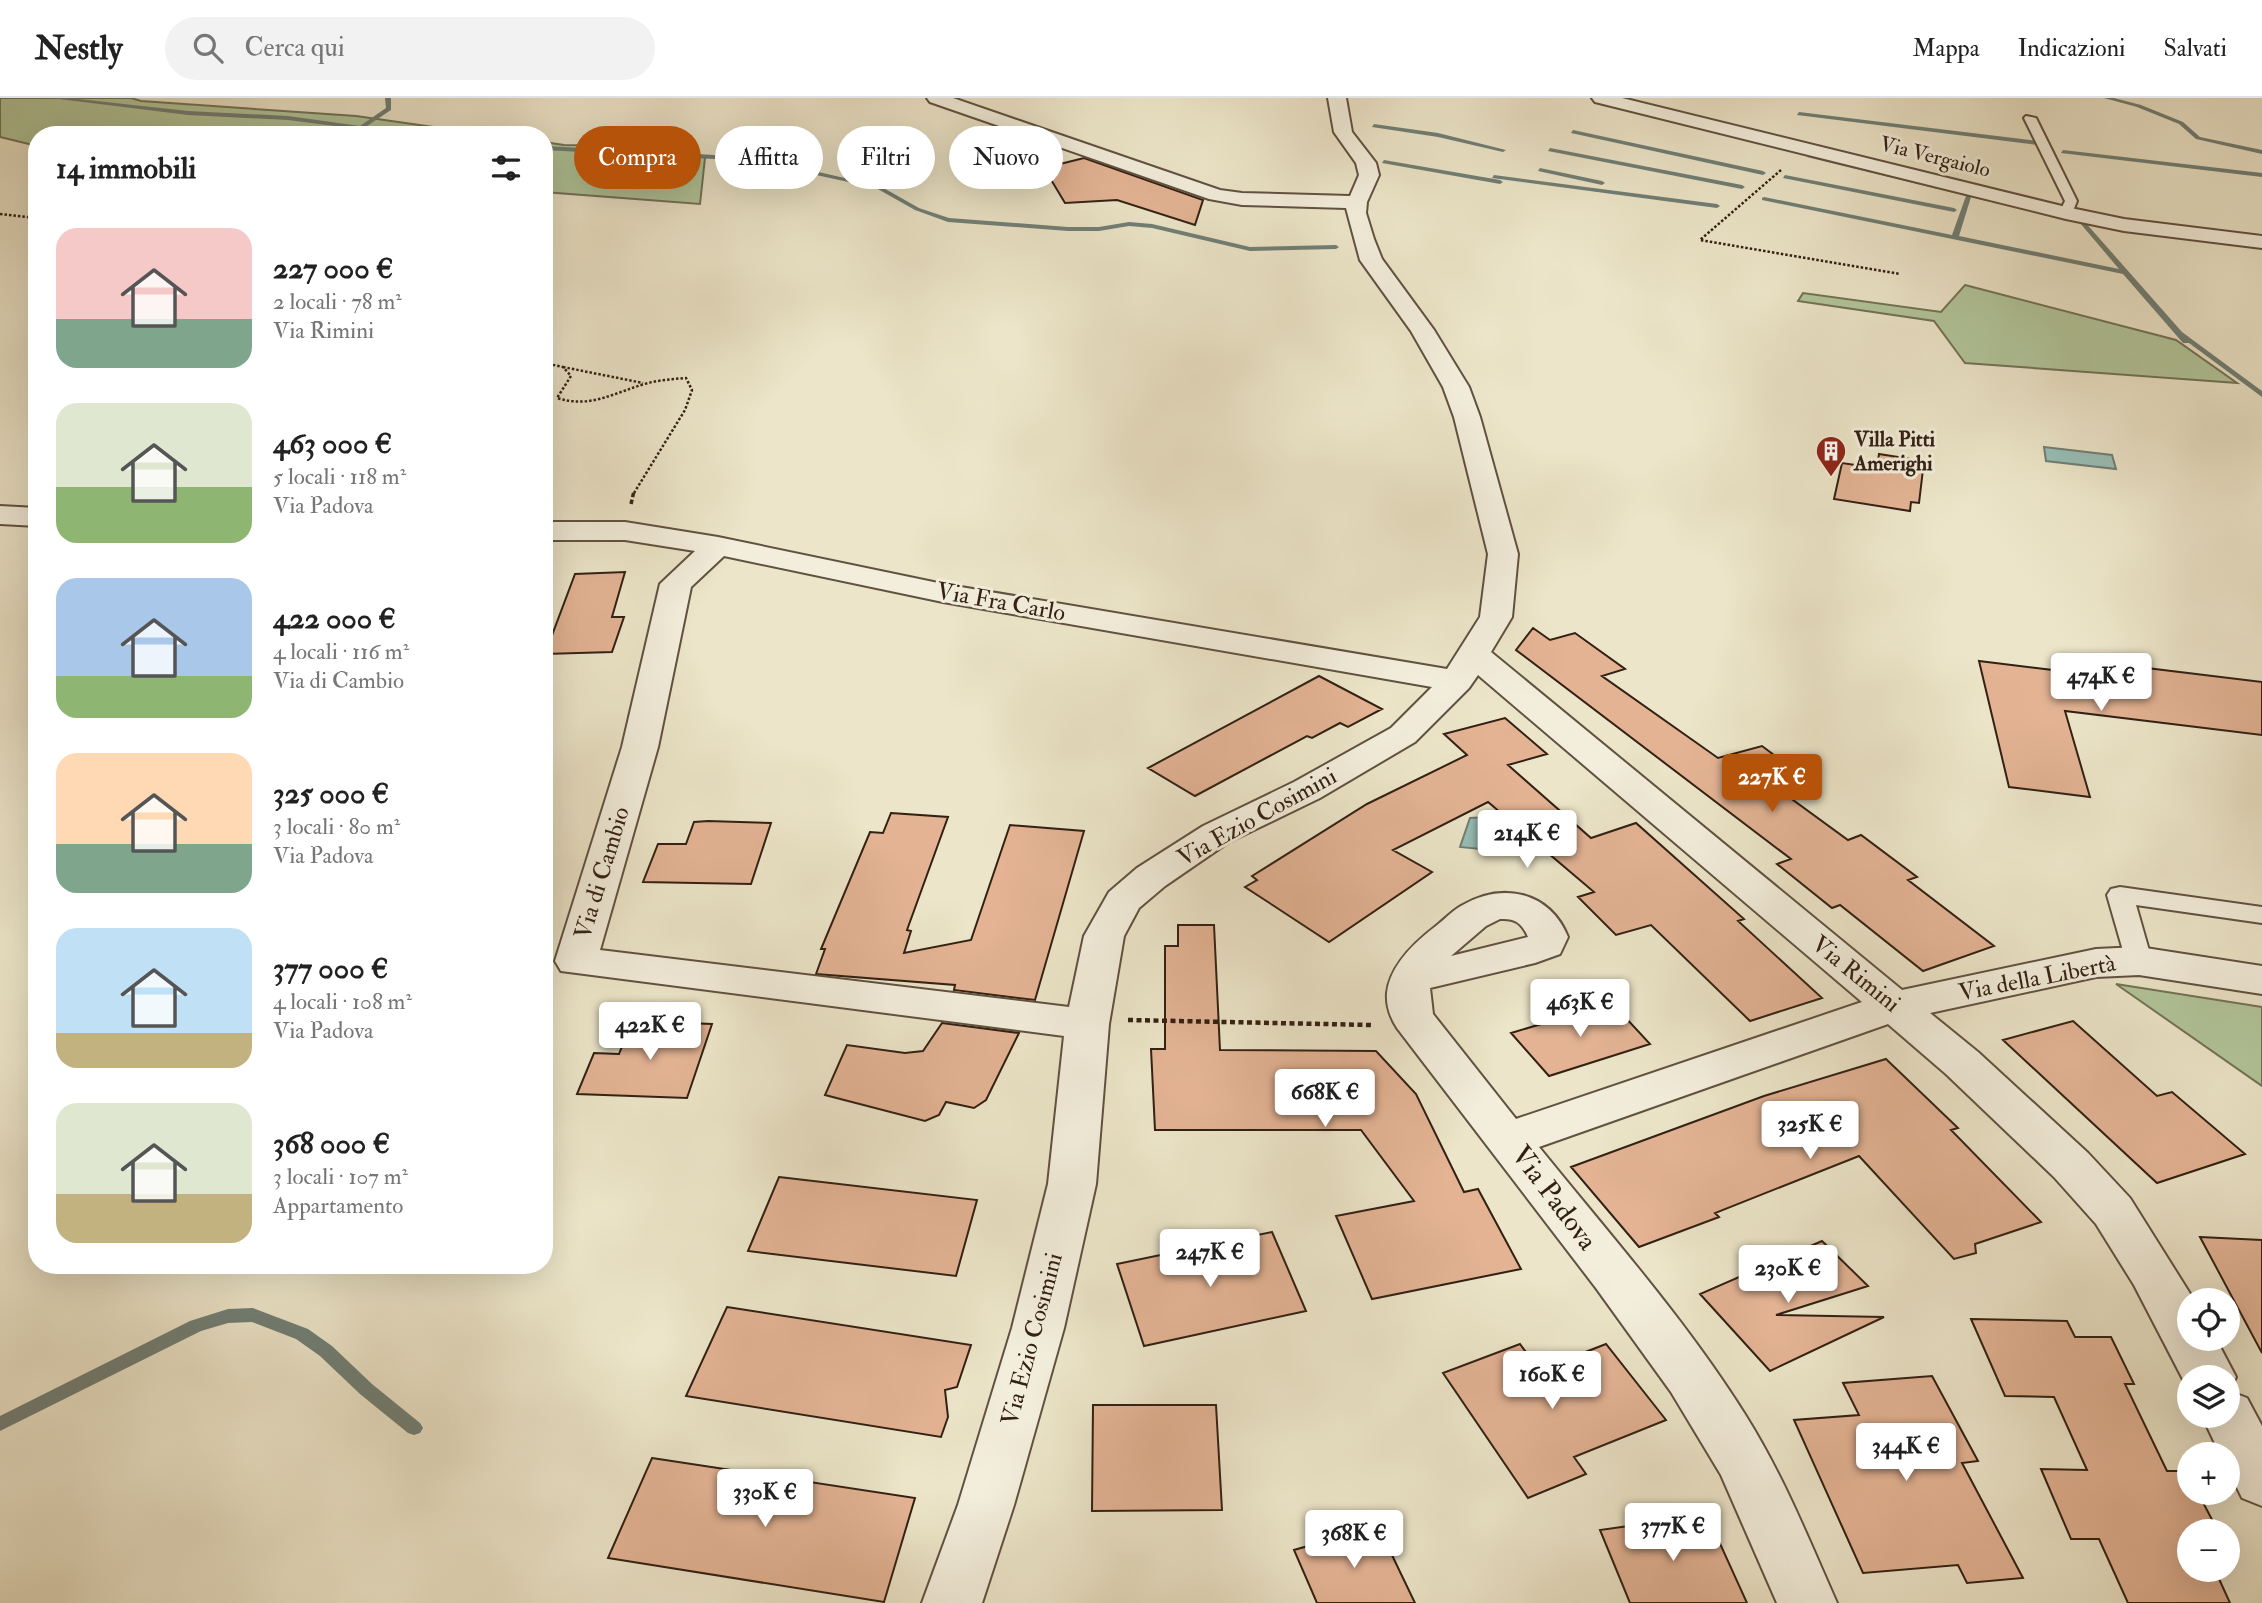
<!DOCTYPE html>
<html lang="it">
<meta charset="utf-8">
<style>
body{margin:0;font-family:"IM FELL Double Pica",serif;background:#f2f2f2;color:#222;height:100vh;display:flex;flex-direction:column;font-size:26px;white-space:nowrap}
*{box-sizing:border-box;margin:0}
p{font-size:23px;color:#767676}
.icon{flex:none;width:38px;height:38px;fill:none;stroke:currentColor;stroke-width:2;stroke-linecap:round;stroke-linejoin:round}
.map{position:relative;flex:1;overflow:hidden}
.details{position:absolute;left:28px;top:28px;width:525px;height:1148px;display:flex;flex-direction:column;background:#fff;border-radius:28px;box-shadow:0 7px 28px #0002}
.details>*{flex:none}
.guide{position:absolute;left:574px;top:28px;width:665px;height:63px;display:flex;gap:14px}
.buttons{position:absolute;left:2177px;top:1190px;display:grid;gap:14px}
.buttons a{display:grid;place-items:center;width:63px;height:63px;border-radius:50%;background:#fff;box-shadow:0 7px 28px #0002;font-size:35px}
.price{position:absolute;translate:-50% -60px;padding:0 16px;border-radius:7px;background:#fff;color:#222;font-size:23px;line-height:46px;filter:drop-shadow(0 2px 4px #0008)}
.price::after{content:'';position:absolute;left:50%;top:42px;width:21px;height:16px;margin-left:-10px;background:inherit;clip-path:polygon(0 0,100% 0,50% 100%)}
.price.selected{background:#b45309;color:#fff}
ul{padding:0;list-style:none}
li{display:flex;align-items:center;gap:21px;height:175px;padding:0 28px}
li span{display:grid;place-items:center;flex:none;width:196px;height:140px;border-radius:21px;color:#555}
li>.icon{margin-inline-start:auto}
span .icon{width:84px;height:84px;fill:#fffc;stroke-width:1}
li b{font-size:30px}
h2{display:flex;justify-content:space-between;align-items:center;height:84px;padding:0 28px;font-size:30px}
.chip{padding:0 24px;border-radius:32px;background:#fff;box-shadow:0 7px 28px #0002;font-size:24px;line-height:63px}
.chip.selected{background:#b45309;color:#fff}
header{display:flex;align-items:center;gap:42px;box-sizing:border-box;height:98px;padding:0 35px;background:#fff;border-bottom:2px solid #e0e0e0}
header strong{font-size:33px}
nav{display:flex;gap:38px;margin-inline-start:auto;font-size:24px}
.search{width:490px;height:63px;background:#f2f2f2;display:flex;align-items:center;gap:18px;box-sizing:border-box;padding:0 24px;border-radius:38px;color:#767676;font-size:26px}
.map>svg:first-child{display:block}
.green{fill:#b2c69b;stroke:#727357;stroke-width:2}
.water{fill:#99bfb8;stroke:#707f76;stroke-width:2}
.lines{fill:none;stroke-linecap:round;stroke-linejoin:round}
.stream{fill:#707f76;fill-rule:evenodd}
.building{fill:#e3b394;stroke:#322013;stroke-width:2}
.service-casing{stroke:#605140;stroke-width:4}
.minor-casing{stroke:#605140;stroke-width:4}
.path-far2{stroke:#322013;stroke-width:2.5;stroke-dasharray:2.5 2;stroke-linecap:butt}
.path-far1{stroke:#322013;stroke-width:3.5;stroke-dasharray:4.5 2.5;stroke-linecap:butt}
.path{stroke:#322013;stroke-width:4.5;stroke-dasharray:5 3.5;stroke-linecap:butt}
.service{fill:#f3eedc;fill-rule:evenodd}
.minor{fill:#f3eedc;fill-rule:evenodd}
.labels{text-anchor:middle;dominant-baseline:central;stroke-width:6;stroke-linejoin:round;paint-order:stroke}
.far-street-label{font-size:21px;fill:#322013;stroke:#f3eedc}
.far-poi-label{font-size:21px;font-weight:bold;fill:#322013;stroke:#f3eedc;text-anchor:start}
.street-label{font-size:24px;fill:#322013;stroke:#f3eedc}
.near-street-label{font-size:28px;fill:#322013;stroke:#f3eedc}
</style>
<header>
<strong>Nestly</strong>
<div class="search"><svg class="icon" aria-label="search" viewBox="0 0 24 24"><circle cx="10" cy="10" r="6"/><path d="M15 15l6 6"/></svg>Cerca qui</div>
<nav><a>Mappa</a><a>Indicazioni</a><a>Salvati</a></nav>
</header>
<div class="map">
<svg width="2262" height="1505" viewBox="0 0 2262 1505">
<rect width="100%" height="100%" fill="#ece5c9"/>
<filter id="stains"><feTurbulence type="fractalNoise" baseFrequency=".00286" numOctaves="4"/><feColorMatrix values="0 0 0 0 .2 0 0 0 0 .09 0 0 0 0 .02 0 0 0 .5 -.17"/></filter>
<radialGradient id="worn" r=".72"><stop offset=".6" stop-color="#630" stop-opacity="0"/><stop offset="1" stop-color="#630" stop-opacity=".3"/></radialGradient>
<!-- green -->
<path class="green" d="M0,0H131L141,3L356,18L490,37H37V48L0,39Z
M544,44L564,47L685,48L705,60L700,106L544,94Z
M1965,187L2176,242L2237,285L1965,265L1934,223L1798,203L1803,195L1941,214Z
M2116,886L2262,909V988Z"/>
<!-- water -->
<path class="water" d="M2044,349L2112,357L2116,371L2046,363Z
M1490,719L1494,729L1482,730L1480,751L1460,749L1470,720Z"/>
<g class="lines">
<!-- stream -->
<path class="stream" d="M51,0H69L188,13L288,18L360,28L386,10L385,0H391V12L367,28L424,37H405L288,22L188,17Z
M2104,0H2114L2141,7L2183,24L2200,39L2262,52V56L2196,41L2179,26L2137,9Z
M1799,14L2038,43L2041,45L2038,47L1797,17Z
M1374,26L1438,35L1506,52L1503,54L1438,39L1372,29Z
M1573,32L1763,73L1766,75L1763,77L1571,35Z
M544,48L752,59L880,88L919,110L949,120L1068,129H1099L1129,124L1152,126L1250,149L1336,147L1339,149L1336,151L1250,153L1152,130L1129,128L1099,133H1068L948,124L915,112L876,90L752,63L544,52Z
M1550,50L1742,87L1745,89L1742,91L1548,53Z
M2063,52L2262,75V79L2061,55Z
M1809,56L1989,100V102L1987,103L1971,99L1959,138L2119,171L2080,125L2062,120L2065,118L2084,123L2182,234L2262,293V299L2189,245H2183L2123,176L1762,102V100L1764,99L1952,137L1966,98L1807,59Z
M1384,62L1500,82L1503,84L1500,86L1382,65Z
M1540,70L1602,83L1605,85L1602,87L1538,73Z
M1494,77L1717,106L1720,108L1717,110L1492,80Z
M1785,77L1954,110L1957,112L1954,114L1783,80Z
M253,1210L308,1231L332,1248L372,1286L420,1325L423,1330L420,1335L414,1337L408,1335L360,1296L320,1258L296,1241L252,1224L228,1225L201,1233L0,1333V1318L190,1223L228,1211Z"/>
</g>
<!-- building -->
<path class="building" d="M1084,60L1203,102L1195,127L1117,102L1065,105L1044,70Z
M1879,356L1924,363L1919,405L1911,404L1910,413L1834,401L1842,365L1877,370Z
M625,474L612,519H624L612,554L545,556L575,476Z
M1533,530L1550,542L1575,535L1625,571L1602,578L1718,660L1762,648L1803,679L1774,688L1848,742L1861,737L1917,779L1908,782L1994,848L1923,873L1840,807L1832,810L1777,766L1791,761L1516,552Z
M1979,563L2070,574L2069,570L2100,574L2097,564L2262,584V637L2065,613L2090,699L2009,689Z
M1319,578L1382,611L1348,629L1340,625L1312,640L1307,638L1195,698L1148,670Z
M1505,620L1547,656L1508,667L1591,740L1636,725L1744,821L1738,823L1822,900L1750,923L1651,827L1616,837L1578,799L1594,794L1488,704L1393,752L1432,774L1329,844L1245,789L1257,782L1252,778L1367,706L1467,657L1444,636Z
M891,715L948,719L907,832L911,833L904,855L971,842L1010,727L1084,733L1035,902L954,892L955,887L816,876L825,851H821L870,734L883,735Z
M708,723L771,725L751,786L643,784L658,746H686L694,724Z
M1178,827H1214L1220,952L1376,953L1416,996L1464,1094L1478,1091L1521,1171L1372,1201L1336,1118L1414,1103L1361,1032H1155L1151,951H1165V848H1178Z
M1612,905L1650,946L1549,978L1511,935Z
M632,923L712,926L687,1000L577,996L594,955L619,956Z
M2073,923L2157,998L2172,994L2245,1056L2157,1085L2003,942Z
M942,925L1019,935L986,1002L974,1010L946,1004L939,1017L925,1023L825,997L847,947L905,955L923,953Z
M1886,961L1958,1030L1951,1032L2041,1124L1975,1146L1976,1155L1954,1161L1859,1058L1715,1115L1719,1119L1639,1149L1571,1069L1764,998Z
M779,1079L977,1102L956,1178L748,1153Z
M1272,1134L1306,1213L1144,1248L1117,1166Z
M2200,1139L2262,1142V1255Z
M1822,1143L1868,1188L1776,1217L1884,1219L1770,1273L1700,1196Z
M727,1209L971,1247L957,1289L945,1292L948,1319L941,1339L686,1298Z
M1971,1221L2067,1223L2075,1239H2111L2134,1286H2125L2167,1373H2187L2189,1395H2198L2218,1433H2189V1472H2215L2230,1505H2128L2099,1441H2071L2041,1371L2087,1372L2054,1299L2005,1298Z
M1520,1246L1539,1272L1606,1246L1666,1322L1574,1359L1586,1376L1528,1400L1443,1275Z
M1932,1278L1978,1363L1962,1365L2023,1480L1967,1485L1958,1467L1863,1475L1794,1322L1859,1317L1843,1285Z
M1093,1307H1216L1222,1412L1092,1413Z
M652,1360L915,1400L884,1504L608,1460Z
M1707,1417L1747,1505H1630L1600,1432Z
M1378,1428L1415,1505H1317L1294,1452Z"/>
<g class="lines">
<!-- service casing -->
<g class="service-casing">
<path id="service" d="M2026,18L2036,20L2077,103L2071,118L2066,119L2059,115L2065,103L2024,20Z
M2120,789L2262,809V825L2136,807L2152,863L2148,869L2139,872L2130,869L2126,863L2107,797L2111,791Z"/>
</g>
<!-- minor casing -->
<g class="minor-casing">
<path id="minor" d="M927,0H953L1220,92L1242,95L1350,98L1359,77L1356,65L1334,34L1328,0H1346L1352,34L1376,65L1379,77L1367,104L1366,115L1374,141L1382,161L1434,232L1469,289L1480,319L1518,456L1512,519L1491,554L1902,892L2096,851L2139,849L2262,868V896L2139,877L2096,879L1930,915L1978,954L2088,1055L2130,1100L2194,1202H2189V1241H2216L2236,1279L2229,1293L2247,1300L2262,1328V1408L2242,1400L2228,1371V1356H2220L2202,1318H2228V1279H2189V1293L2134,1187L2096,1126L2054,1079L1946,976L1888,926L1539,1049C1610,1137 1686,1222 1746,1318C1783,1377 1809,1442 1837,1505H1777L1721,1377L1671,1294L1596,1190L1397,930C1390,919 1386,908 1387,895C1390,867 1415,844 1436,828C1445,821 1452,813 1461,808C1503,783 1550,794 1568,839L1560,856L1535,865L1430,890L1433,916L1516,1021L1862,904L1478,577L1469,590L1415,644L1320,700L1229,744L1165,788L1139,810L1124,838L1109,926L1096,1086L1064,1230L1014,1407L982,1505H922L958,1407L1012,1230L1048,1086L1064,938L561,873L555,863L622,649L660,486L695,453L625,442H544V424H625L718,439L943,486L1447,571L1480,519L1488,456L1454,319L1443,289L1411,233L1360,162L1346,110L1242,107L1209,101L930,4ZM724,458L943,504L1432,589L1391,630L1294,684L1203,728L1137,770L1109,794L1084,838L1069,909L600,852L658,649L691,489ZM1500,821C1515,820 1522,825 1528,839L1451,858L1486,828Z
M1592,0H1622L2066,109L2124,121L2262,138V150L2124,133L2066,121L1595,4Z
M0,408L37,410V428L0,426Z"/>
</g>
<!-- path-far2 -->
<path class="path-far2" d="M1781,72L1700,142L1900,176
M0,116L37,120
M544,265L563,269L571,278L557,300C591,311 615,294 648,285C660,282 673,281 686,280L692,292L685,312L634,395
M563,269L643,285"/>
<!-- path-far1 -->
<path class="path-far1" d="M631,406L634,393"/>
<!-- path -->
<path class="path" d="M1128,922L1372,927"/>
<!-- service -->
<use href="#service" class="service"/>
<!-- minor -->
<use href="#minor" class="minor"/>
</g>
<!-- icons -->
<defs>
<g id="building-pin" transform="scale(1.575)"><path d="M0 17L-7.5 6A9.5 9.5 0 1 1 7.5 6Z" fill="#8f2418" stroke="#f3eedc"/><path d="M-4-6H4V6H1V3H-1V6H-4ZM-2.5-4.3h1.7v1.8h-1.7ZM.8-4.3h1.7v1.8H.8ZM-2.5-1h1.7V.8h-1.7ZM.8-1h1.7V.8H.8Z" fill="#fff"/></g>
</defs>
<g fill-rule="evenodd">
<use href="#building-pin" x="1831" y="353"/>
</g>
<g class="labels">
<!-- far-street labels -->
<g class="far-street-label">
<text transform="translate(1935 59) rotate(14)">Via Vergaiolo</text>
</g>
<!-- far-poi labels -->
<g class="far-poi-label">
<text x="1854" y="341">Villa Pitti<tspan x="1854" dy="24">Amerighi</tspan></text>
</g>
<!-- street labels -->
<g class="street-label">
<text transform="translate(1001 504) rotate(10)">Via Fra Carlo</text>
<text transform="translate(1257 719) rotate(-29)">Via Ezio Cosimini</text>
<text transform="translate(602 775) rotate(-73)">Via di Cambio</text>
<text transform="translate(1856 876) rotate(39)">Via Rimini</text>
<text transform="translate(2037 880) rotate(-11)">Via della Libertà</text>
<text transform="translate(1032 1241) rotate(-75)">Via Ezio Cosimini</text>
</g>
<!-- near-street labels -->
<g class="near-street-label">
<text transform="translate(1554 1100) rotate(53)">Via Padova</text>
</g>
</g>
<rect width="100%" height="100%" filter="url(#stains)"/>
<rect width="100%" height="100%" fill="url(#worn)"/>
</svg>
<div class="buttons">
<a><svg class="icon" aria-label="locate" viewBox="0 0 24 24"><circle cx="12" cy="12" r="6"/><path d="M12 2v4M12 18v4M2 12h4M18 12h4"/></svg></a>
<a><svg class="icon" aria-label="layers" viewBox="0 0 24 24"><path d="M12 4l9 5-9 5-9-5zM3 14l9 5 9-5"/></svg></a>
<a>+</a>
<a>−</a>
</div>
<b class="price" style="left:2101px;top:615px">474K €</b>
<b class="price selected" style="left:1772px;top:716px">227K €</b>
<b class="price" style="left:1527px;top:772px">214K €</b>
<b class="price" style="left:1580px;top:941px">463K €</b>
<b class="price" style="left:650px;top:964px">422K €</b>
<b class="price" style="left:1325px;top:1031px">668K €</b>
<b class="price" style="left:1810px;top:1063px">325K €</b>
<b class="price" style="left:1210px;top:1191px">247K €</b>
<b class="price" style="left:1788px;top:1207px">230K €</b>
<b class="price" style="left:1552px;top:1313px">160K €</b>
<b class="price" style="left:1906px;top:1385px">344K €</b>
<b class="price" style="left:765px;top:1431px">330K €</b>
<b class="price" style="left:1673px;top:1465px">377K €</b>
<b class="price" style="left:1354px;top:1472px">368K €</b>
<div class="guide">
<a class="chip selected">Compra</a>
<a class="chip">Affitta</a>
<a class="chip">Filtri</a>
<a class="chip">Nuovo</a>
</div>
<section class="details">
<h2>14 immobili<svg class="icon" aria-label="filters" viewBox="0 0 24 24"><path d="M4 7h16M4 17h16"/><circle cx="9" cy="7" r="2"/><circle cx="15" cy="17" r="2"/></svg></h2>
<ul>
<li><span style="background:linear-gradient(#f6c9c9 65%,#7fa58c 0)"><svg class="icon" aria-label="home" viewBox="0 0 24 24"><path d="M3 11l9-7 9 7M6 9v11h12V9"/></svg></span><div><b>227 000 €</b><p>2 locali · 78 m²</p><p>Via Rimini</p></div></li>
<li><span style="background:linear-gradient(#dfe7d0 60%,#8fb573 0)"><svg class="icon" aria-label="home" viewBox="0 0 24 24"><path d="M3 11l9-7 9 7M6 9v11h12V9"/></svg></span><div><b>463 000 €</b><p>5 locali · 118 m²</p><p>Via Padova</p></div></li>
<li><span style="background:linear-gradient(#a9c7e8 70%,#8fb573 0)"><svg class="icon" aria-label="home" viewBox="0 0 24 24"><path d="M3 11l9-7 9 7M6 9v11h12V9"/></svg></span><div><b>422 000 €</b><p>4 locali · 116 m²</p><p>Via di Cambio</p></div></li>
<li><span style="background:linear-gradient(#ffd9b3 65%,#7fa58c 0)"><svg class="icon" aria-label="home" viewBox="0 0 24 24"><path d="M3 11l9-7 9 7M6 9v11h12V9"/></svg></span><div><b>325 000 €</b><p>3 locali · 80 m²</p><p>Via Padova</p></div></li>
<li><span style="background:linear-gradient(#bfe0f5 75%,#c2b280 0)"><svg class="icon" aria-label="home" viewBox="0 0 24 24"><path d="M3 11l9-7 9 7M6 9v11h12V9"/></svg></span><div><b>377 000 €</b><p>4 locali · 108 m²</p><p>Via Padova</p></div></li>
<li><span style="background:linear-gradient(#dfe7d0 65%,#c2b280 0)"><svg class="icon" aria-label="home" viewBox="0 0 24 24"><path d="M3 11l9-7 9 7M6 9v11h12V9"/></svg></span><div><b>368 000 €</b><p>3 locali · 107 m²</p><p>Appartamento</p></div></li>
</ul>
</section>
</div>
